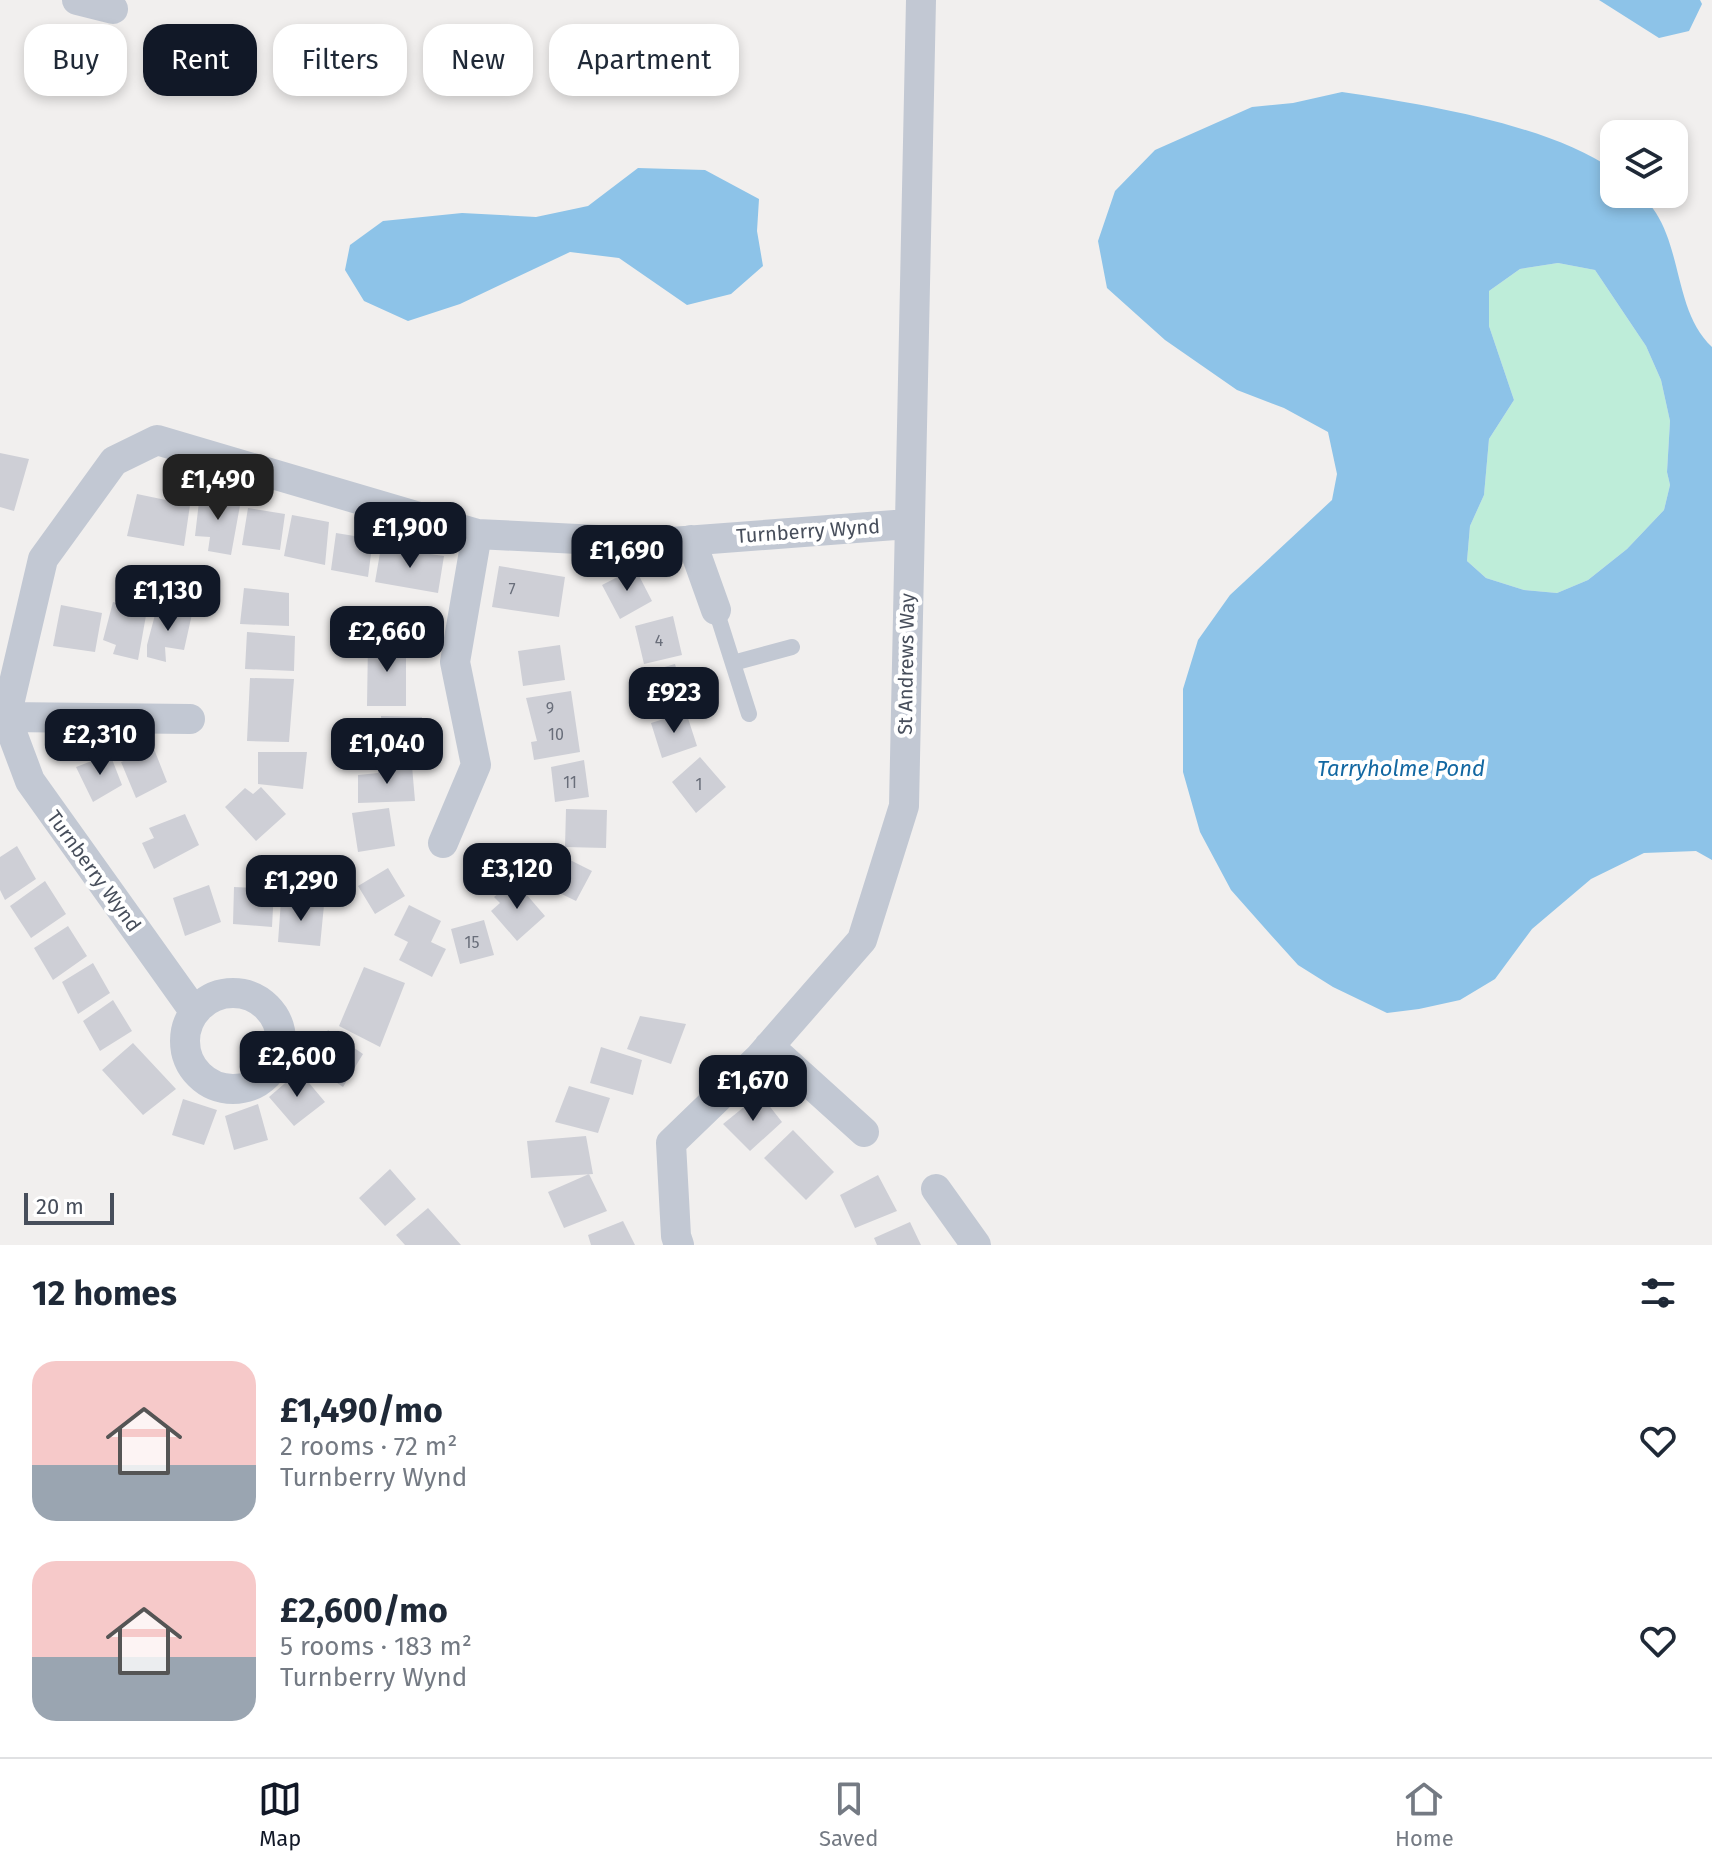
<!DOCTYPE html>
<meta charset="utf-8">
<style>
body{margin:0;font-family:"Fira Sans",sans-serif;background:#f6f6f7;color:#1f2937;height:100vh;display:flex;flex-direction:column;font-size:30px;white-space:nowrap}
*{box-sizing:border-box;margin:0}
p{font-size:26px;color:#747a83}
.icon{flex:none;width:44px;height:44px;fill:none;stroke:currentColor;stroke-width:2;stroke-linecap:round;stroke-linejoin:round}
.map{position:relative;height:1245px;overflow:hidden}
.side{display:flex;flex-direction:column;background:#fff;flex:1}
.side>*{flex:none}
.banner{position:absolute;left:24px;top:24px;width:800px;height:72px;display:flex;gap:16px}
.controls{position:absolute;left:1600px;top:120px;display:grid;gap:16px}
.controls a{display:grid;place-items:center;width:88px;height:88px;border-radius:16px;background:#fff;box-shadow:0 4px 12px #0003;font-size:40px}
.scale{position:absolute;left:24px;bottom:20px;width:90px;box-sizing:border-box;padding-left:8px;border:4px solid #474e5b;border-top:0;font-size:22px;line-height:28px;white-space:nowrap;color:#474e5b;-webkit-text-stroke:6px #fff;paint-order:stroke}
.price{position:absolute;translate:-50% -68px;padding:0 18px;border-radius:16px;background:#111827;color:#fff;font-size:26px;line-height:52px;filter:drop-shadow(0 2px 4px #0008)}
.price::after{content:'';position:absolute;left:50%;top:48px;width:24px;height:18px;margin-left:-12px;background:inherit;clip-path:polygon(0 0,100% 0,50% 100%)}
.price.selected{background:#222;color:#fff}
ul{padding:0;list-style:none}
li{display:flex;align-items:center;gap:24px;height:200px;padding:0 32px}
li span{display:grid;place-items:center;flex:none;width:224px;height:160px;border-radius:24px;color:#555}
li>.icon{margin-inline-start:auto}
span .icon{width:96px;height:96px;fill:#fffc;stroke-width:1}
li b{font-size:34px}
h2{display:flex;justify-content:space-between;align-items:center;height:96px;padding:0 32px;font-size:34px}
.pill{padding:0 28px;border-radius:24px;background:#fff;box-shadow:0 4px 12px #0003;font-size:28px;line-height:72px}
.pill.selected{background:#111827;color:#fff}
.dock{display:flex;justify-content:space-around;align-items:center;height:112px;border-top:2px solid #e0e1e3;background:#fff;font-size:22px;color:#747a83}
.dock a{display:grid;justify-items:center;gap:4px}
.dock .selected{color:#111827}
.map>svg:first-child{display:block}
.green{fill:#beedd9}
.water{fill:#8dc3e8;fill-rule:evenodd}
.building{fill:#cecfd6}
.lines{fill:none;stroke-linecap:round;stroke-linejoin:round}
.service{stroke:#c2c8d3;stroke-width:16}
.minor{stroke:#c2c8d3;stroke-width:30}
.labels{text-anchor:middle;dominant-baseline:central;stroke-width:8;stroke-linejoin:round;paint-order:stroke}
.number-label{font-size:16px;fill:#696e7a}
.street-label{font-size:20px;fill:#474e5b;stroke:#fff}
.water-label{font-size:22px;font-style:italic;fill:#1368a2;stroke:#fff}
</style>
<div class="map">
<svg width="1712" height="1245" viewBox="0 0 1712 1245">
<rect width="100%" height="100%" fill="#f1efee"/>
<!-- green -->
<path class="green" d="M1558,263L1595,270L1646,346L1661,380L1670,421L1667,472L1670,485L1664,510L1627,549L1588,580L1557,593L1524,590L1486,578L1467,561L1470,526L1484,495L1489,439L1514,400L1489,326V291L1520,269Z"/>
<!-- water -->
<path class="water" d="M1599,0H1700L1702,4L1689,31L1659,38Z
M1342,92C1423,104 1547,124 1614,170V194H1640C1645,200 1652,206 1656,213C1682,254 1676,313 1712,347V860L1696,851L1644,853L1591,879L1532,929L1495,979L1460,1000L1419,1009L1387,1013L1333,987L1298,965L1270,934L1231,890L1200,832L1183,772V689L1198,640L1230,595L1332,500L1337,474L1328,432L1284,408L1237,390L1165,340L1107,288L1098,241L1115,191L1155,150L1252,107L1293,103ZM1558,263L1595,270L1646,346L1661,380L1670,421L1667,472L1670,485L1664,510L1627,549L1588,580L1557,593L1524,590L1486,578L1467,561L1470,526L1484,495L1489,439L1514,400L1489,326V291L1520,269Z
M638,168L705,170L759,199L757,231L763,266L731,294L687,305L619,258L570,252L460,304L408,321L364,301L345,270L350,245L383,221L462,213L536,217L588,206Z"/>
<!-- building -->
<path class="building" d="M0,453L29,459L14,511L0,507Z
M200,493L241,500L231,555L208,551L210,537L195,536Z
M137,494L190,505L184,546L127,536Z
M248,508L285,514L280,550L242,545Z
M292,515L329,522L325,565L284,556Z
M336,533L373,539L368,577L331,570Z
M381,547L444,556L438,593L375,582Z
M499,566L565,577L559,617L492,607Z
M635,568L652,601L620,619L602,585Z
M244,588L289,593V626L240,624Z
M113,602L147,610L138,660L113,654L116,645L103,640Z
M61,605L102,613L95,652L53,646Z
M157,607L192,614L184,650L165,647L166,662L147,657V645Z
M673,616L682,655L644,664L635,626Z
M247,632L295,636L294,671L245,669Z
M368,641H406V706H367Z
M560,645L565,680L523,686L518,651Z
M675,664L686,702L651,712L640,674Z
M250,678L294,679L289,742L247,741Z
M571,691L580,752L534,760L531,742L537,741L526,698Z
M686,712L697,746L662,758L651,723Z
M381,716L422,717L420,758L382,757Z
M154,749L167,782L136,798L121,762Z
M258,752H307L303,789L258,784Z
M110,754L122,785L93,802L76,767Z
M700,757L726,787L696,813L672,782Z
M584,760L589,797L555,802L551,767Z
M412,766L415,801L358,803V775L378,773L379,767Z
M261,787L286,814L256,841L225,807L245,788L253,794Z
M389,808L395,846L358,852L352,813Z
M566,809L607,810L606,848L565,847Z
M185,814L199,845L154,869L142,843L154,838L149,828Z
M17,846L36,879L5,900L0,890V857Z
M556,853L592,871L576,901L537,882Z
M388,868L405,896L375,914L358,886Z
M514,880L545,916L517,941L491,911L500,903L494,897Z
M45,881L66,914L31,938L10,906Z
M209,885L221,922L185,936L173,898Z
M234,887L274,889L272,927L233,924Z
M281,900L324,905L320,946L278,942Z
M409,905L441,921L431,942L446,949L432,977L399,960L408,942L394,935Z
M484,920L494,955L460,964L451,929Z
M68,926L87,956L53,980L34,948Z
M93,963L110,993L78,1014L62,982Z
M364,967L405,983L380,1047L339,1026Z
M113,1000L132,1031L100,1051L83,1021Z
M640,1016L686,1024L671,1064L627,1049Z
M328,1030L363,1054L343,1087L308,1063Z
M133,1043L176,1089L143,1115L102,1070Z
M601,1047L642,1060L633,1095L590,1083Z
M299,1071L325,1102L294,1126L269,1097Z
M569,1086L610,1098L598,1133L555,1122Z
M760,1094L782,1122L750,1151L723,1124Z
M183,1099L217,1110L204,1145L172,1135Z
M258,1104L268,1140L234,1150L225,1116Z
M793,1130L834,1172L806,1200L764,1158Z
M586,1136L593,1174L531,1178L527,1141Z
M390,1169L416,1199L385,1226L359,1198Z
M589,1174L607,1211L564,1228L548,1192Z
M878,1175L897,1211L855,1228L840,1195Z
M428,1208L461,1245H405L396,1235Z
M623,1221L635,1245H591L588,1235Z
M910,1222L921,1245H877L874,1238Z"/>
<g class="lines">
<!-- service -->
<path class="service" d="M716,610L749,714
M733,663L792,647"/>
<!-- minor -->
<path class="minor" d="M77,0L113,9
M691,540L716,610
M6,717L190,719
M443,843L476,765L455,662L477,534
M185 1041a48 48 0 1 1 96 0a48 48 0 1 1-96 0Z
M194,1011L30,781L6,717L43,559L114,461L157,440L477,534L658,543L908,524
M769,1046L864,1132
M936,1189L976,1245
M679,1245L676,1236L671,1143L759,1058L862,940L904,806L921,0"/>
</g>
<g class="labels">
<!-- number labels -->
<g class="number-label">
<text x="512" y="589">7</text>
<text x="659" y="640">4</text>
<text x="550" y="708">9</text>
<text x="556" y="734">10</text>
<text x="570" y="782">11</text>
<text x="699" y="784">1</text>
<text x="472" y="942">15</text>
</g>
<!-- street labels -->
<g class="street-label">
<text transform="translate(808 531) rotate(-4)">Turnberry Wynd</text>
<text transform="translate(906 664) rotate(-89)">St Andrews Way</text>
<text transform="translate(94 871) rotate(54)">Turnberry Wynd</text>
</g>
<!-- water labels -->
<g class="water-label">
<text x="1401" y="768">Tarryholme Pond</text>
</g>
</g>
</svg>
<div class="controls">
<a><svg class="icon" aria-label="layers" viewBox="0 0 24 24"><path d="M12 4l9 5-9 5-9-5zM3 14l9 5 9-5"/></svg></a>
</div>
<div class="scale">20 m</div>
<b class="price selected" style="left:218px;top:522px">£1,490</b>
<b class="price" style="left:410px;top:570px">£1,900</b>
<b class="price" style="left:627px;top:593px">£1,690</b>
<b class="price" style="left:168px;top:633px">£1,130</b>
<b class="price" style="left:387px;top:674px">£2,660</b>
<b class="price" style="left:674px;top:735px">£923</b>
<b class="price" style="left:100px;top:777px">£2,310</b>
<b class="price" style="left:387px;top:786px">£1,040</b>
<b class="price" style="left:517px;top:911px">£3,120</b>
<b class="price" style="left:301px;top:923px">£1,290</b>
<b class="price" style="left:297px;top:1099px">£2,600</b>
<b class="price" style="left:753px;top:1123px">£1,670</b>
<div class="banner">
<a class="pill">Buy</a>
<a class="pill selected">Rent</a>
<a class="pill">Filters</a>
<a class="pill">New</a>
<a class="pill">Apartment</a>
</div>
</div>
<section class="side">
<h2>12 homes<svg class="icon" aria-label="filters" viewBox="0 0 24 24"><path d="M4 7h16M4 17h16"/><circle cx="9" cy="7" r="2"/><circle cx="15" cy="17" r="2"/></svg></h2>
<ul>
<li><span style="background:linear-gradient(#f6c9c9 65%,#9aa5b1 0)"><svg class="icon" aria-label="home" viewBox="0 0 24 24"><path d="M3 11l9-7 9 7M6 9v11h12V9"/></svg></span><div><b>£1,490/mo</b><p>2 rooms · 72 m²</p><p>Turnberry Wynd</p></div><svg class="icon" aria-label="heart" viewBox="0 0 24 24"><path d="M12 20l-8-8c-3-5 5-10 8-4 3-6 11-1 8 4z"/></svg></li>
<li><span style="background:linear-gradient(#f6c9c9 60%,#9aa5b1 0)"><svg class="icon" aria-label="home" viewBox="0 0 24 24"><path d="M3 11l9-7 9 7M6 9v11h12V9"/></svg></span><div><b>£2,600/mo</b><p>5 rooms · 183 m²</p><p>Turnberry Wynd</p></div><svg class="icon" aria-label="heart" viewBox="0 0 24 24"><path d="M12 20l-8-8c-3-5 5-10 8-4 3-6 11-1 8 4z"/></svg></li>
</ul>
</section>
<nav class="dock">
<a class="selected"><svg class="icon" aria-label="map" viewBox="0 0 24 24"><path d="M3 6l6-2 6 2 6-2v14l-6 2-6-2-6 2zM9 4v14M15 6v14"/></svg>Map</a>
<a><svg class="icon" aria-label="saved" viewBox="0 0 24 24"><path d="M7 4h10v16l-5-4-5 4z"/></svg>Saved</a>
<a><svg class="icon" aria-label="home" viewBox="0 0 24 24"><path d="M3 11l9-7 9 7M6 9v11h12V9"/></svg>Home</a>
</nav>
